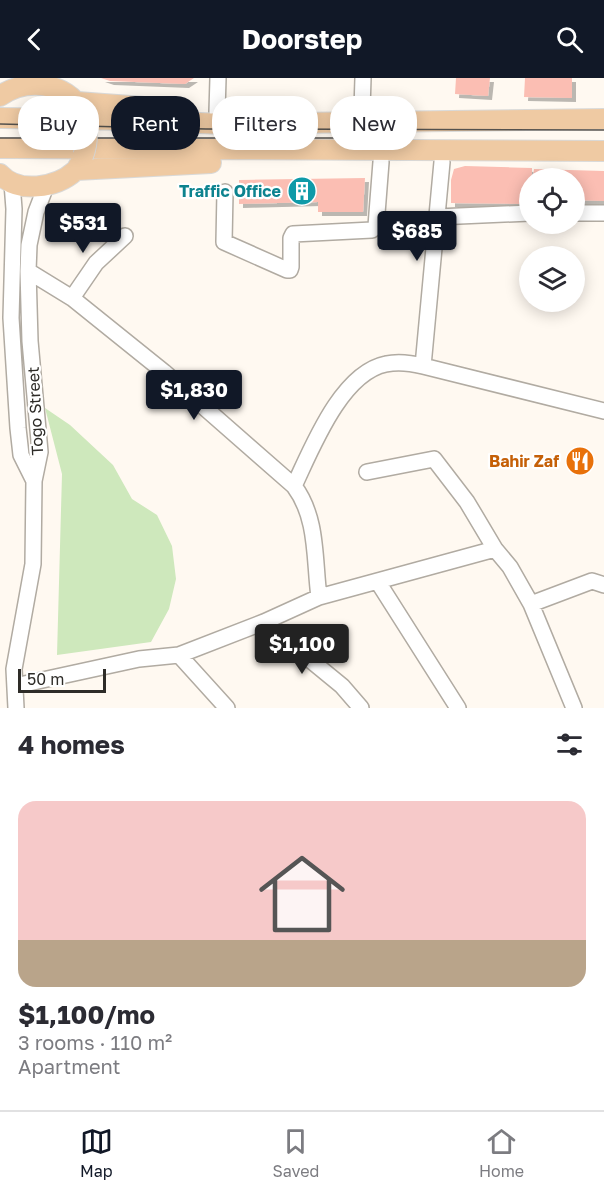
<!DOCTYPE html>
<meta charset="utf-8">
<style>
body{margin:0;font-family:"Golos Text",sans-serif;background:#f2f2f3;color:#2b2b33;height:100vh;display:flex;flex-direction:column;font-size:22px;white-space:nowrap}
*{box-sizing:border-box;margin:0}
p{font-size:20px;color:#7c7c81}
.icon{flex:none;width:33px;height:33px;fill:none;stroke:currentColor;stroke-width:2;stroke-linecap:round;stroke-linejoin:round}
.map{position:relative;height:630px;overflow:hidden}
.details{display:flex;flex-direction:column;background:#fff;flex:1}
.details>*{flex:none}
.guide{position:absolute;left:18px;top:18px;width:568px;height:54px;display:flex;gap:12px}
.buttons{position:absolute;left:519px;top:90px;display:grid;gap:12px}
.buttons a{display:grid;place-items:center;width:66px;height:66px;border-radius:50%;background:#fff;box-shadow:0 3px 15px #0003;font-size:30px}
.scale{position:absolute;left:18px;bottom:15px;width:88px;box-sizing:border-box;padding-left:6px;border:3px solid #2e2c28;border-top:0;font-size:16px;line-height:21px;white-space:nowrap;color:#2e2c28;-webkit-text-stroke:4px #fff;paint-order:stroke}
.price{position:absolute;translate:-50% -51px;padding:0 14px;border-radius:6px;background:#111827;color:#fff;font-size:20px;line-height:39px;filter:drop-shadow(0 2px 3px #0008)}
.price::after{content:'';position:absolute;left:50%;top:36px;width:18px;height:14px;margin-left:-9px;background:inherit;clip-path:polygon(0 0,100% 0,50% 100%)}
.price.selected{background:#222;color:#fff}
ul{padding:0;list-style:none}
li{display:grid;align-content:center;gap:12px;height:318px;padding:0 18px}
li span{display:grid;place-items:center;height:186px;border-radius:18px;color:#555}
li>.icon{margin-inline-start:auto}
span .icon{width:108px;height:108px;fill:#fffc;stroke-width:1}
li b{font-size:26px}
h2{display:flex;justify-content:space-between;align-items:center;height:72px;padding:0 18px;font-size:26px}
.chip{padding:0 21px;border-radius:24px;background:#fff;box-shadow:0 3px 15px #0003;font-size:21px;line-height:54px}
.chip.selected{background:#111827;color:#fff}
header{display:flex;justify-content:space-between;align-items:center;height:78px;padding:0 18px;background:#111827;color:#fff;font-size:27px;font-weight:700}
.menu{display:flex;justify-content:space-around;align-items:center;height:84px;border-top:2px solid #e1e1e2;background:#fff;font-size:16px;color:#7c7c81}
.menu a{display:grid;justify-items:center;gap:3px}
.menu .selected{color:#111827}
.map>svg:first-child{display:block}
.green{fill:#cee8bc}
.building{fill:#fbbeb3;filter:url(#shadow)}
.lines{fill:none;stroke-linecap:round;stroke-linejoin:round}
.minor-casing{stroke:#b1aba2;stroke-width:18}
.major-casing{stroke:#d9d9d8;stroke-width:22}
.minor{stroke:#fff;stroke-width:15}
.major{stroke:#efcaa3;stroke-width:20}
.tram{stroke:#55524e;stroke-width:1.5}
.major-bridge-casing{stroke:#d9d9d8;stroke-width:22;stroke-linecap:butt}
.major-bridge{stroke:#efcaa3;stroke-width:20}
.labels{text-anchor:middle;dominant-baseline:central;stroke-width:4.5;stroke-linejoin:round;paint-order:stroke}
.culture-label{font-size:16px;font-weight:bold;fill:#0d838f;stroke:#fff;text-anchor:end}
.street-label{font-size:16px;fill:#2e2c28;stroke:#fff}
.food-label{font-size:16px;font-weight:bold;fill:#c56008;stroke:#fff;text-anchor:end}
</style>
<header><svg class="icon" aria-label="back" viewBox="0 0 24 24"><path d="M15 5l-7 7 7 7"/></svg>Doorstep<svg class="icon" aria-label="search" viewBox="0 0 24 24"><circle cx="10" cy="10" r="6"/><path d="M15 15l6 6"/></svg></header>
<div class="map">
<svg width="604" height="630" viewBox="0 0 604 630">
<defs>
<filter id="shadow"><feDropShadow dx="4" dy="4" stdDeviation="0" flood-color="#0004"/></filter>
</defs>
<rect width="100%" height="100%" fill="#fff9f1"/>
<!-- green -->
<path class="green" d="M45,330L70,347L113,387L132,421L157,437L172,468L176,501L169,531L151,564L57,577L62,396Z"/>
<!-- building -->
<path class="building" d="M101,0H194L185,6L110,3Z
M456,0H490L488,18L455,16Z
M525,0H572V20L524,19Z
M465,88L532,90V100H530V126L451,125V102L454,91Z
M534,91L604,93V123L574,122V100H533Z
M365,100L363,134H318V124L239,126V102Z"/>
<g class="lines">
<!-- minor casing -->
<g class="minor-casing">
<path id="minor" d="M362,31L363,0
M217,34L218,0
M12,105L14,131L11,240L18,350L21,377L34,403
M225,114L224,164L287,192H290L291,189V160L293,156L372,152L376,148L381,84
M574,135H604
M437,139L530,135
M28,193L72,220L164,294L294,408C318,440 314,481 319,519
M72,220L96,185L125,158
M423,288L442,84
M367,394L434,381L467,424L495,471L510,489L531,526L574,630
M294,408C312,370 341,295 386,286C399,283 411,285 423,288L604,333
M378,504L458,630
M531,526L592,503L604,507
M264,544L342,608L361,630
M179,577L227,630
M15,608L139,581L179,577L264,544L319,519L495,471
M16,630L14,591L33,486L34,403L40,374L30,263L28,193L29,167L36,134L46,108"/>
</g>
<!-- major casing -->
<g class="major-casing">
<path id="major" d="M0,18C26,0 66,3 82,33
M77,24L171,31
M0,40L132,42L222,46L604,41
M0,70L604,73
M76,92L211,85
M0,96C18,116 56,110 75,93C78,90 80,85 82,81"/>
</g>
<!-- minor -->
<use href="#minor" class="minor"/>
<!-- major -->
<use href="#major" class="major"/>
<!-- tram -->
<path class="tram" d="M0,46L206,51L604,52
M0,60H369"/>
<!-- major-bridge casing -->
<g class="major-bridge-casing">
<path id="major-bridge" d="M83,35C87,50 89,63 83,78"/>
</g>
<!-- major-bridge -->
<use href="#major-bridge" class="major-bridge"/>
</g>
<!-- icons -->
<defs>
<g id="building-disc" transform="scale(1.5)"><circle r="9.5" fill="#0f9aa8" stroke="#fff"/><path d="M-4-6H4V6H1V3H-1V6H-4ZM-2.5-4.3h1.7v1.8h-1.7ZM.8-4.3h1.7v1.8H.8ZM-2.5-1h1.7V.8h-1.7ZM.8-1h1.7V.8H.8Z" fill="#fff"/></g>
<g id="restaurant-disc" transform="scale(1.5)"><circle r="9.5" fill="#e8710a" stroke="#fff"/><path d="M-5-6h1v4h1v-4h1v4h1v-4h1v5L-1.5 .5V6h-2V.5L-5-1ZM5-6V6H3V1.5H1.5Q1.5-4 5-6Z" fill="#fff"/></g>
</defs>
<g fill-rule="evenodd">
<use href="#building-disc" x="302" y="113"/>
<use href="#restaurant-disc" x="580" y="383"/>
</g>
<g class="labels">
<!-- culture labels -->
<g class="culture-label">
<text x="281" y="113">Traffic Office</text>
</g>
<!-- street labels -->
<g class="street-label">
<text transform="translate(35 333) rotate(-93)">Togo Street</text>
</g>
<!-- food labels -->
<g class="food-label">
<text x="559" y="383">Bahir Zaf</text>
</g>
</g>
</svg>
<div class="buttons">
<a><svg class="icon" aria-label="locate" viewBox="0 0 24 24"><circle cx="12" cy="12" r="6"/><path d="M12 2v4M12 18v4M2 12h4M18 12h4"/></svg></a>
<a><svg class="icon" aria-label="layers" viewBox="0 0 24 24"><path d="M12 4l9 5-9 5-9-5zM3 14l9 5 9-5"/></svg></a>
</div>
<div class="scale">50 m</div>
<b class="price" style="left:83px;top:176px">$531</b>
<b class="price" style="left:417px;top:184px">$685</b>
<b class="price" style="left:194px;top:343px">$1,830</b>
<b class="price selected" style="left:302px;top:597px">$1,100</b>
<div class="guide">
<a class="chip">Buy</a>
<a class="chip selected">Rent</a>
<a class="chip">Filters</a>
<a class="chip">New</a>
</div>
</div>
<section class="details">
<h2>4 homes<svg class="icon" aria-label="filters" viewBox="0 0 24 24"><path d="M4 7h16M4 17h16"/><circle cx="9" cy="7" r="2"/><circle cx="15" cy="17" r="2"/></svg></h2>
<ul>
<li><span style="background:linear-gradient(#f6c9c9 75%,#b9a48a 0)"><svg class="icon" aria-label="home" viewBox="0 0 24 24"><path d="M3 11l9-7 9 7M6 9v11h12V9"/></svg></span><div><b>$1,100/mo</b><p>3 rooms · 110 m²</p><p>Apartment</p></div></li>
</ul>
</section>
<nav class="menu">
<a class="selected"><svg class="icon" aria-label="map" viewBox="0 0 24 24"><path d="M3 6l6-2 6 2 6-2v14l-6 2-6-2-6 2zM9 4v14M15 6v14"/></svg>Map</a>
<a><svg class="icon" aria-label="saved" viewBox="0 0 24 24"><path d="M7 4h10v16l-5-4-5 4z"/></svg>Saved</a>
<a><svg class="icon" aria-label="home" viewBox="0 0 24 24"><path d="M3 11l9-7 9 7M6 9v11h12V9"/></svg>Home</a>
</nav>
